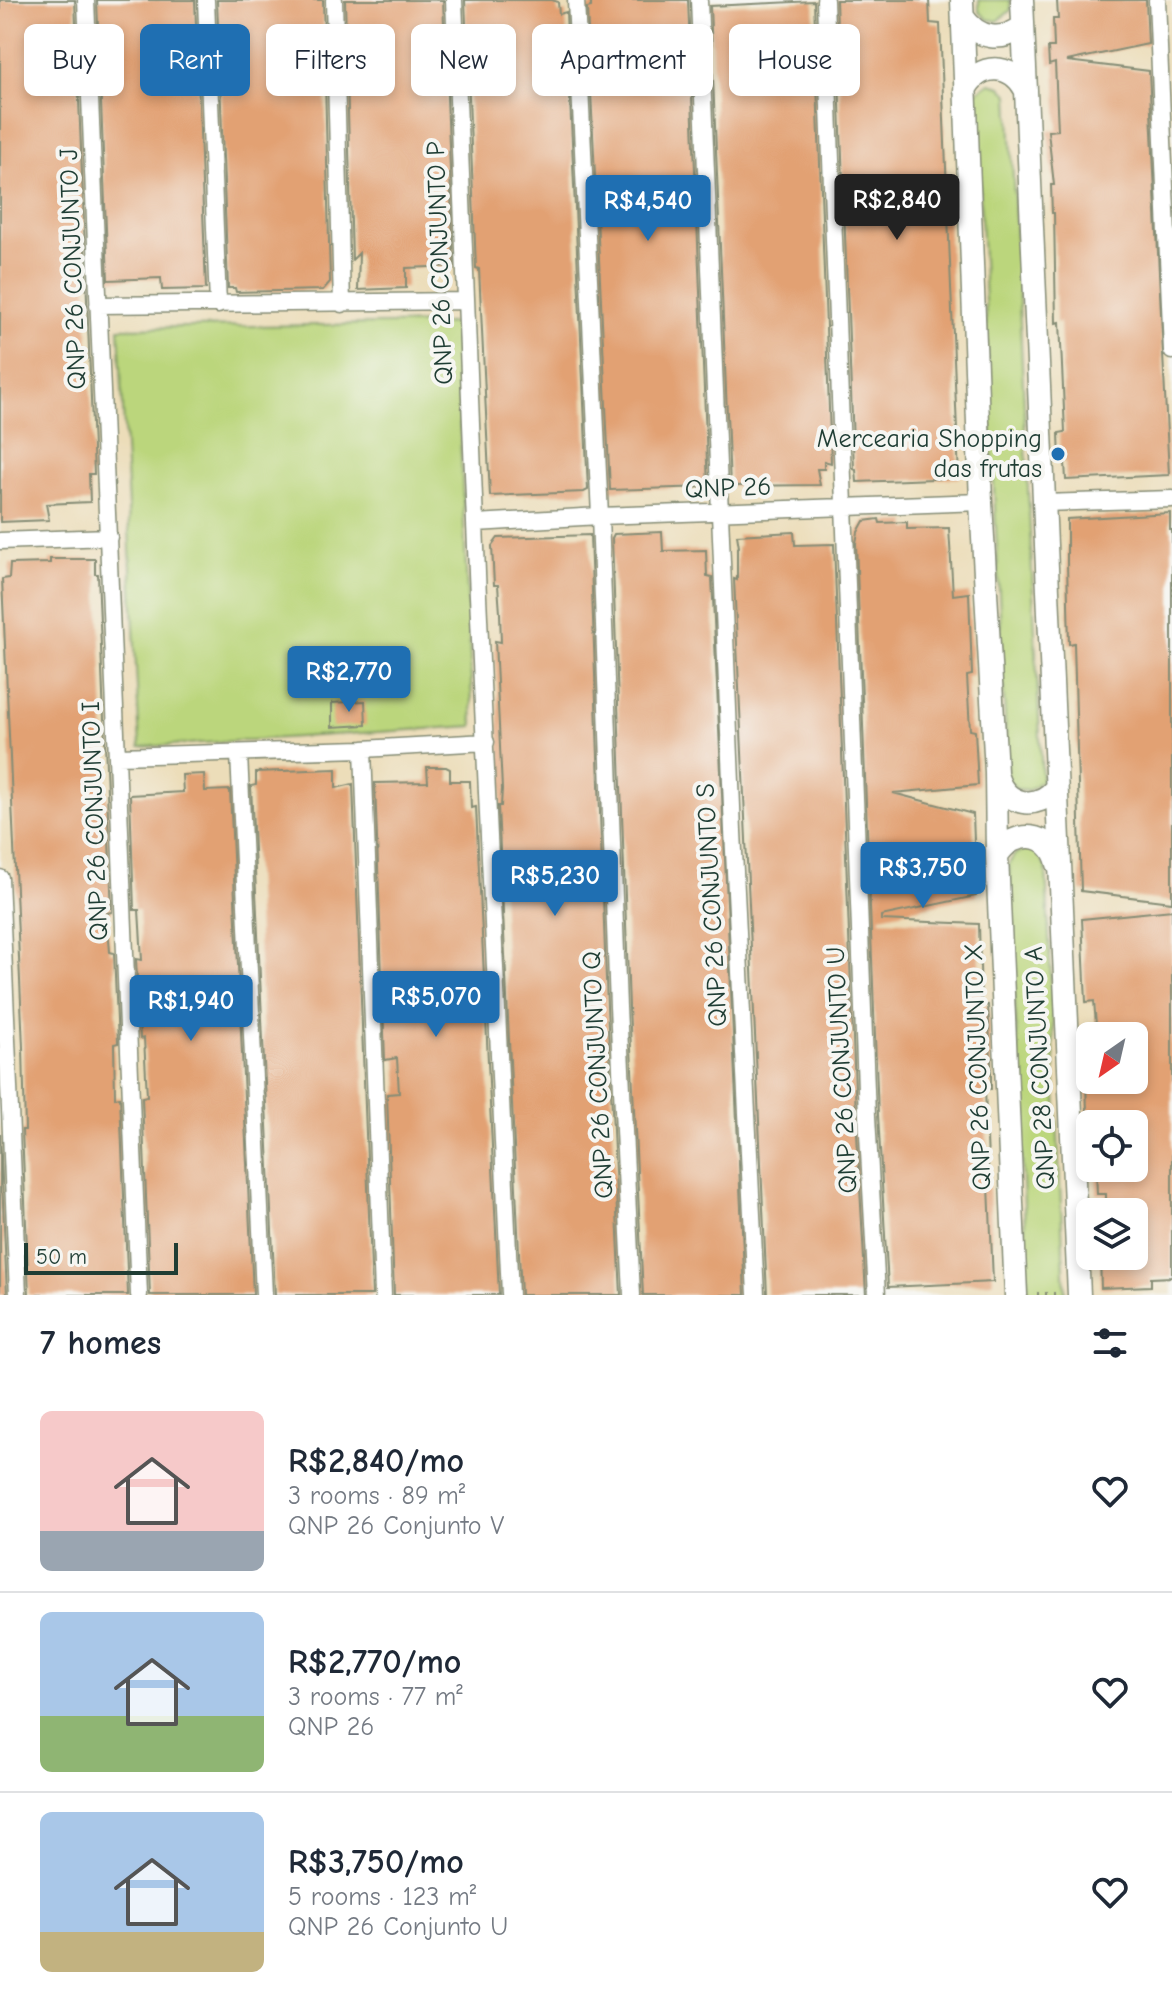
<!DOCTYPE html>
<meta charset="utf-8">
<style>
body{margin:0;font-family:"Comic Neue",sans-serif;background:#f2f2f3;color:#1f2937;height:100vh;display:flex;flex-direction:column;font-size:30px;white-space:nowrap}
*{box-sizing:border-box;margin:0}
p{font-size:26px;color:#747a83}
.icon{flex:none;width:44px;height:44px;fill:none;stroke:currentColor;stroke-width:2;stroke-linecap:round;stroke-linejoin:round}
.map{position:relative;height:1295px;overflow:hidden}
.side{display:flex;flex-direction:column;background:#fff;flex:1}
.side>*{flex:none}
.guide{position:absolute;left:24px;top:24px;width:1124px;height:72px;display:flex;gap:16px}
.needle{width:52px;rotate:214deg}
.tools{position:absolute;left:1076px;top:1022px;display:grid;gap:16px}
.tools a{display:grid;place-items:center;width:72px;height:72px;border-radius:12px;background:#fff;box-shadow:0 4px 12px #0003;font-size:40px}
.scale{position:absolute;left:24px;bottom:20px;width:154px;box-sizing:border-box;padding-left:8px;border:4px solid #1f3d34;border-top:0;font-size:22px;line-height:28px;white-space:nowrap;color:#1f3d34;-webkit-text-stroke:6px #f6f6f2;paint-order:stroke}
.price{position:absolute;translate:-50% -68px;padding:0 18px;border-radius:8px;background:#1f6fb2;color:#fff;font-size:26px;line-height:52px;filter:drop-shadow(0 2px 4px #0008)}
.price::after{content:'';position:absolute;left:50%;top:48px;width:24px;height:18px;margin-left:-12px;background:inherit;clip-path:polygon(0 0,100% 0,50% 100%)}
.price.on{background:#222;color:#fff}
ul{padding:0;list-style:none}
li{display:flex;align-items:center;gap:24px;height:200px;padding:0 40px}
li+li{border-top:2px solid #e0e1e3}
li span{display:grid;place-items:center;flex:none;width:224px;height:160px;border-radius:12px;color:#555}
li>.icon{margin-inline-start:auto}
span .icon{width:96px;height:96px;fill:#fffc;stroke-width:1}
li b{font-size:34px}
h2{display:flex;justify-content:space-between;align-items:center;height:96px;padding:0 40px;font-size:34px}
.tag{padding:0 28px;border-radius:12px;background:#fff;box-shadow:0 4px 12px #0003;font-size:28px;line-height:72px}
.tag.on{background:#1f6fb2;color:#fff}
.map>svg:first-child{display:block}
.green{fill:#bbd67b;stroke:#6d8a58;stroke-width:2}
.building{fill:#e2a173}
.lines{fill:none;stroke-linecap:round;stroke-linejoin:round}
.minor-casing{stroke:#868d76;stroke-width:19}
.tertiary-casing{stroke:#868d76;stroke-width:25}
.path{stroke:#868d76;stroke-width:4;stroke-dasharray:2 6;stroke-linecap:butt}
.minor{stroke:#fff;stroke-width:16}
.tertiary{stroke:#fff;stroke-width:22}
.poi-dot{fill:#1f6fb2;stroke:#f6f6f2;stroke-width:3}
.labels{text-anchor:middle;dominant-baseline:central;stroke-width:8;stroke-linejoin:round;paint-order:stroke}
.street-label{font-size:26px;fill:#1f3d34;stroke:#f6f6f2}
.poi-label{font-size:26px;fill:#1f3d34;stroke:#f6f6f2;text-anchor:end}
</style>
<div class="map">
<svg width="1172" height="1295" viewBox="0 0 1172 1295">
<rect width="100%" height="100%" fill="#f6f6f2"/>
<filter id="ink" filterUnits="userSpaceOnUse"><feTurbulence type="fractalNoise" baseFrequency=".0125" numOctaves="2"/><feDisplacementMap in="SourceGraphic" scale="16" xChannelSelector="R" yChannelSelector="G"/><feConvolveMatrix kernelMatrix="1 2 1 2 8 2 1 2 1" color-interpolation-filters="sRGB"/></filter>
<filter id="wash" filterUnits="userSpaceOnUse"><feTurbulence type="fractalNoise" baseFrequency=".006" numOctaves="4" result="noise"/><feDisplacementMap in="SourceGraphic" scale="32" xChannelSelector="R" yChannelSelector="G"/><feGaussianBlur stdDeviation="1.8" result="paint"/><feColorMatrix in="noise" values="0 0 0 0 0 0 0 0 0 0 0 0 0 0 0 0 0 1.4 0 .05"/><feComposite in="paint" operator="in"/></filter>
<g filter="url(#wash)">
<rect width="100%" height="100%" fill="#ecddb9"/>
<!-- green -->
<path class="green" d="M979,0H1010L1011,10L998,21L987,19L979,11Z
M990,83L1001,86L1009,95L1042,780L1029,790L1017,789L1008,781L975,93Z
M455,323L473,726L140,747L119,328Z
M1027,849L1038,853L1046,869L1065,1295H1028L1009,864L1015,854Z"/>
<g id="blocks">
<!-- building -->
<path class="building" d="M0,0H75L94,474H89L90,502L46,504L49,520L0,522Z
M97,0H195L206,289L162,290L161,278L108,280Z
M217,0H323L330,282L323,290L236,292L235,288H228Z
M345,0H443L454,266L406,268V288L358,290L359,253L352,260Z
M465,0H552L558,2L559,14L566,12L588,490L584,492L490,496L479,269L476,268Z
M591,0H688L708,487L610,490L587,8L591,7Z
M836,0H929L930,23L940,24L959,478L857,482L856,470L854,469Z
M1057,0H1146L1148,44L1067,61L1149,71L1169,475L1066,480L1065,462H1060L1059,433L1065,432L1060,322L1056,323L1054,213H1052L1051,185H1054L1048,131L1058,130L1055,63L1049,65L1048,47H1054L1053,19H1058Z
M814,1L831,463L824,461V469H817L820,485L730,486L710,6Z
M1170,513V530H1172V902L1081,891L1074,643L1069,644L1067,562V519Z
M879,519L880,523L907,522V529L949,528L953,595L969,593L972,675L967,676L970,730L975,731L978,785L893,793L973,814L976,896L881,916V920L979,924L981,1006L988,1005L991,1062V1089H985L993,1282L888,1287L878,1115L856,543L858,532L864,521Z
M662,532L663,551L706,550L707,576L712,577L745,1295H643L629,1007L612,538L614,534Z
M794,532L795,545L834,544L856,1116L866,1295H767L734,579L737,580V548L739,547L737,535Z
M590,535L607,1007L621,1295H521L498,806H501L502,789L495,641L501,642L500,613L498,585H494L492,546L498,538Z
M50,559H95V574H98L112,912L107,913L110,952L114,953L118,1043L114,1044L115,1098L120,1097L128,1295H29L22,1130H25L23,1047L2,579L9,578L10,564L50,563Z
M365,701L366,725L332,727V703Z
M427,767H446L450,769V781H470L471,808L476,807L499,1295H394L387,1094L399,1093L397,1058L385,1060L375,783L428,782Z
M336,769V788L353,784L372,1295H275L251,786L256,785V772Z
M204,774L205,791L230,790L253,1295H150L142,1097L147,1096L144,1038L140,1039L136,959L142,960L139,910H134L130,795L183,792L182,775Z
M1172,910V1277L1151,1278V1286L1101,1288L1100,1256H1134V1212L1106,1211V1194H1097L1096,1168H1134V1124H1091L1090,1113L1087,1112L1086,1080H1134V1036H1097L1094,1001L1086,1002L1082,919Z
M0,1133L7,1295H0Z"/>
</g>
</g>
<g filter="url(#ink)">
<use href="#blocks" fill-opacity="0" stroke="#868d76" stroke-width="2"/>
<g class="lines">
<!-- minor casing -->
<g class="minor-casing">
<path id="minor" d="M86,0L139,1295
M206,0L218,305
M334,0L342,304
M454,0C471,432 488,863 510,1295
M576,0L600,516L618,1007L632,1295
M699,0L733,831L756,1295
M825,0L867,1116L877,1295
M1157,0L1172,351
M98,305L466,301
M1043,503L1172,499
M476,523L600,516L981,502
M0,541L109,537
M363,749L383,1295
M239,754L264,1295
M118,756L363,749L486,742
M0,878L18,1295"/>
</g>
<!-- tertiary casing -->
<g class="tertiary-casing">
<path id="tertiary" d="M962,0L981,502L996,772L997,856L1016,1295
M1022,0L1079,1295
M963,17C978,39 1002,43 1023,26
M965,90C979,62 1011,63 1025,89
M997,777C1006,806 1037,811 1056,788
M997,856C1013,828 1051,831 1058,864"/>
</g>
<!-- path -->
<path class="path" d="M1037,1294H1060"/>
<!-- minor -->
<use href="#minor" class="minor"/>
<!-- tertiary -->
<use href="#tertiary" class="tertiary"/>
</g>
</g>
<!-- markers -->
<circle class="poi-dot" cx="1058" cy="454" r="8"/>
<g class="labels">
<!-- street labels -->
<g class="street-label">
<text transform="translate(440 263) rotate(-92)">QNP 26 CONJUNTO P</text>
<text transform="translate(73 269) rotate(-92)">QNP 26 CONJUNTO J</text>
<text transform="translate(728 488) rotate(-2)">QNP 26</text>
<text transform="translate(95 821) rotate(-92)">QNP 26 CONJUNTO I</text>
<text transform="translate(712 905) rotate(-93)">QNP 26 CONJUNTO S</text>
<text transform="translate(978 1067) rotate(-92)">QNP 26 CONJUNTO X</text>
<text transform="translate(1040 1068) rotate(-93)">QNP 28 CONJUNTO A</text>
<text transform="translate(842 1070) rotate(-93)">QNP 26 CONJUNTO U</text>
<text transform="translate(598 1075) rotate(-93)">QNP 26 CONJUNTO Q</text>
</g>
<!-- poi labels -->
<g class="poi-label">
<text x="1042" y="439">Mercearia Shopping<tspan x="1042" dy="30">das frutas</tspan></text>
</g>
</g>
</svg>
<div class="tools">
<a><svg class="needle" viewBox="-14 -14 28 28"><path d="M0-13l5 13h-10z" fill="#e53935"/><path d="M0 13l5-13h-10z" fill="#747a83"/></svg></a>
<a><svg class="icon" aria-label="locate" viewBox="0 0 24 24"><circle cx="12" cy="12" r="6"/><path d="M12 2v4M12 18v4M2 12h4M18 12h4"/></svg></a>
<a><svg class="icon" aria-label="layers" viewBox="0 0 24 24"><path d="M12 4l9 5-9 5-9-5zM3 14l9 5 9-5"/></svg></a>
</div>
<div class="scale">50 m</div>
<b class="price on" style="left:897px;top:242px">R$2,840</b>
<b class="price" style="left:648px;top:243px">R$4,540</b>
<b class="price" style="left:349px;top:714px">R$2,770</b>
<b class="price" style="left:923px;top:910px">R$3,750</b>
<b class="price" style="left:555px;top:918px">R$5,230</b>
<b class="price" style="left:436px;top:1039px">R$5,070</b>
<b class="price" style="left:191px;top:1043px">R$1,940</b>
<div class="guide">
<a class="tag">Buy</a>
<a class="tag on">Rent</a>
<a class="tag">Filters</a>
<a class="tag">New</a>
<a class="tag">Apartment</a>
<a class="tag">House</a>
</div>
</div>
<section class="side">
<h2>7 homes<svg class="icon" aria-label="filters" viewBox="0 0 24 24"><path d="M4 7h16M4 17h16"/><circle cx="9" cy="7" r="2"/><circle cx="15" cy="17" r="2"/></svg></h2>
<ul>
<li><span style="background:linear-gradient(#f6c9c9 75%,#9aa5b1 0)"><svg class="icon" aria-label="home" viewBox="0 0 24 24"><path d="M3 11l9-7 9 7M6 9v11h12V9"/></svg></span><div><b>R$2,840/mo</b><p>3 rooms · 89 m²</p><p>QNP 26 Conjunto V</p></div><svg class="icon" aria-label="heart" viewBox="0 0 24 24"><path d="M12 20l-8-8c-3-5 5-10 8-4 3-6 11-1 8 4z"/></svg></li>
<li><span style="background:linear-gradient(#a9c7e8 65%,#8fb573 0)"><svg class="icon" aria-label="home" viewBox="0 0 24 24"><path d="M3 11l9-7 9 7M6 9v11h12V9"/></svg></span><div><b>R$2,770/mo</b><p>3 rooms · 77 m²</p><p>QNP 26</p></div><svg class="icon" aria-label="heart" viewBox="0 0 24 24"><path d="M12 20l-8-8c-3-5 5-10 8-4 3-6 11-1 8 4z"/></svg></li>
<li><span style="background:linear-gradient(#a9c7e8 75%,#c2b280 0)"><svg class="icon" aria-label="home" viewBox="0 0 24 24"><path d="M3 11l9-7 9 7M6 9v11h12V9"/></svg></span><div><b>R$3,750/mo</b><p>5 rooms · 123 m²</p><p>QNP 26 Conjunto U</p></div><svg class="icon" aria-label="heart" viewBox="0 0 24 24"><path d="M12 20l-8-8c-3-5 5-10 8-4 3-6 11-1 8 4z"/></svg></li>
</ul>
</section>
